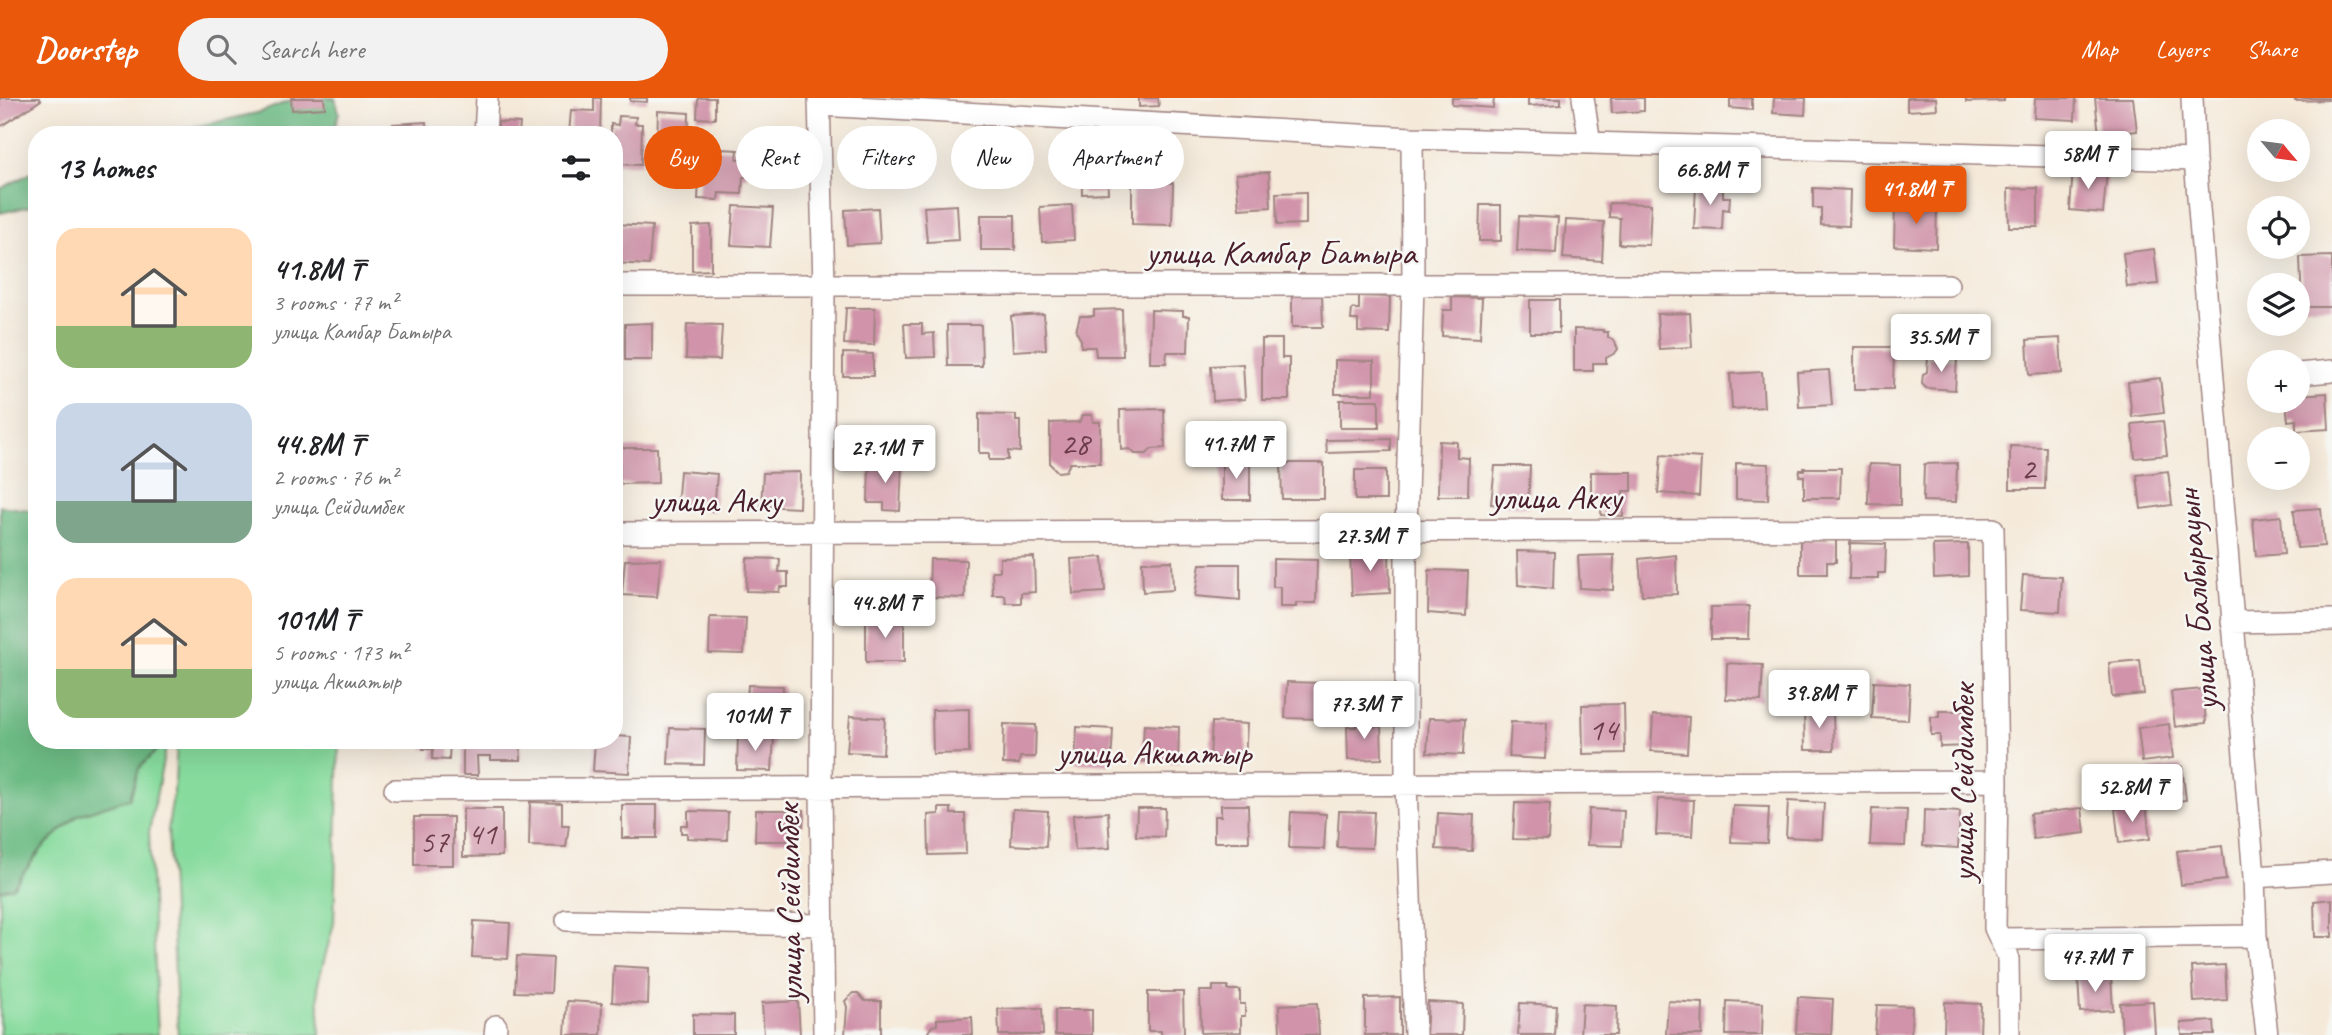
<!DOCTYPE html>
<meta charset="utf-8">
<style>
body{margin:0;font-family:Caveat,sans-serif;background:#f2f2f2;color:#202124;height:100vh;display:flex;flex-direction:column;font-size:26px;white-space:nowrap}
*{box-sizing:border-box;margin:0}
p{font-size:23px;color:#757577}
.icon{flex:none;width:38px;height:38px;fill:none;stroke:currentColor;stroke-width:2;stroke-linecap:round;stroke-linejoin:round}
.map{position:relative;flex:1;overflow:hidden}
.panel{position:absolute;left:28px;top:28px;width:595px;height:623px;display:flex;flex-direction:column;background:#fff;border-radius:28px;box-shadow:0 7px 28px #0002}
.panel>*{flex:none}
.guide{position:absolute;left:644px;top:28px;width:665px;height:63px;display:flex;gap:14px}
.needle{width:46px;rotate:119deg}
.controls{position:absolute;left:2247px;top:21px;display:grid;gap:14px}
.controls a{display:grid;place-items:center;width:63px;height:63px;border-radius:50%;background:#fff;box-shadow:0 7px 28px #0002;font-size:35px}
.price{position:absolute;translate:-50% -60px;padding:0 16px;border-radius:7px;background:#fff;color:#222;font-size:23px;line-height:46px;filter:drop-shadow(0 2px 4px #0008)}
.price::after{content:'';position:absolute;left:50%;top:42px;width:21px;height:16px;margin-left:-10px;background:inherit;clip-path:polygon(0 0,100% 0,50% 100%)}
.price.current{background:#ea580c;color:#fff}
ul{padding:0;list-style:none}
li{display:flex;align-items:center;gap:21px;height:175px;padding:0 28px}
li span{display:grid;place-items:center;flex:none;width:196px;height:140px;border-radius:21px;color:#555}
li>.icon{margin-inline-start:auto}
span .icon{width:84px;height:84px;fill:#fffc;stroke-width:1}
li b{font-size:30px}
h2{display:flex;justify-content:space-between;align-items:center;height:84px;padding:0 28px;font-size:30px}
.pill{padding:0 24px;border-radius:32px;background:#fff;box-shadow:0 7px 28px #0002;font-size:24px;line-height:63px}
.pill.current{background:#ea580c;color:#fff}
header{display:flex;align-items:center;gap:42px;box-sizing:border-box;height:98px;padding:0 35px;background:#ea580c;color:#fff}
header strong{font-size:33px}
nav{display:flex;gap:38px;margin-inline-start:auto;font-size:24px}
.search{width:490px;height:63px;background:#f2f2f2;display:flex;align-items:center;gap:18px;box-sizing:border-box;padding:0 24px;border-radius:38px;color:#757577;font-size:26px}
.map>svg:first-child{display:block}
.green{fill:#87db9d;stroke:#687d64;stroke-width:2}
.forest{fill:#6dbb84;stroke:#5c6d58;stroke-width:2}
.building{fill:#d093a9}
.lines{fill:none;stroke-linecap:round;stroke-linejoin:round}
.minor-casing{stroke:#a08482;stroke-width:24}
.minor{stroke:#fff;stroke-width:21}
.labels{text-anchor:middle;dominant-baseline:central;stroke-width:5;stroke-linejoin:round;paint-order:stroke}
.number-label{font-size:32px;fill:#6c3c4a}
.street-label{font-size:35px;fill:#4a1f2b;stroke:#f6f6f2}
</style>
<header>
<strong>Doorstep</strong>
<div class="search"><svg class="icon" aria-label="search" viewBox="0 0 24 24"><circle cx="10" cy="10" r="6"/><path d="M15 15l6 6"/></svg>Search here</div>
<nav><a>Map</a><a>Layers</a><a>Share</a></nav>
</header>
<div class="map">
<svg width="2332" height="937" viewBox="0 0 2332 937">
<rect width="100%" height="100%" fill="#f6f6f2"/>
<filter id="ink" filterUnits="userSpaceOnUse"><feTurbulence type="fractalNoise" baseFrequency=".0143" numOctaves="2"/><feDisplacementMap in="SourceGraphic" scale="14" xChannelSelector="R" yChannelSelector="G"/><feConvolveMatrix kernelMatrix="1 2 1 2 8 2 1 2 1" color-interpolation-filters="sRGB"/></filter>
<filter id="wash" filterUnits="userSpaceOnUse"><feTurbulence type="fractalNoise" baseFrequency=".00686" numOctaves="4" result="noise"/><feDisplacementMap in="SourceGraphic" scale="28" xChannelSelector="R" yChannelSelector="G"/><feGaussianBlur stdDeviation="1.57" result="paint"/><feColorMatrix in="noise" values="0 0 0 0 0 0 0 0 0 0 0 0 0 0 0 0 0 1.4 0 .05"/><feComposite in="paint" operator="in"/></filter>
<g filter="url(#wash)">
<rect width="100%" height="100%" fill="#f5eada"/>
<!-- green -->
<path class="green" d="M167,642L149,734L158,937H0V792L13,789L43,749L78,717L130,700L139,670Z
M177,642H339L334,825L318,885L320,937H178L168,730L175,684Z"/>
<!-- forest -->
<path class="forest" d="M297,0H335L339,14L333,37H158L261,14Z
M37,72V107L0,115V91Z
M0,408L37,413V642H166L139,670L130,700L78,717L43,749L13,789L0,792Z"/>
<g id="blocks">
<!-- building -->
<path class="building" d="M0,0H39L41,2L0,29Z
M291,0H324L325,10L292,12Z
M594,0H601L600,37H569L571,12L594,13Z
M630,0H647V4L630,3Z
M698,0H715V21L697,20Z
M1139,0H1158L1159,8L1139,9Z
M1452,0H1494L1493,10L1452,7Z
M1528,0H1561V6L1528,8Z
M1611,0H1644V13L1612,15Z
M1752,0V12L1730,10V1Z
M1774,0H1806L1805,17L1773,15Z
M1907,0H1936L1937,11L1907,13Z
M1966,0H2004V3L1966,4Z
M2035,0H2076L2075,22L2034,20Z
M2095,0H2133L2137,33L2099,37Z
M2295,0H2328V2L2295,3Z
M658,13L689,15L688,48L657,47Z
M619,18L636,19L635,26H642L641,67L614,66V37H611V26L618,27Z
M426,24L427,37H394L393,26Z
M498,24L520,25L519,37H498Z
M1081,48H1106L1108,95L1082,96Z
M701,50L738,52L737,61H748L747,79H743L742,96L719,95L718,102L698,101Z
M2073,71L2107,73L2103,115L2070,112Z
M1269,74L1271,109L1239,111L1236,76Z
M1132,85H1173L1172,127L1132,126Z
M1696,87L1723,88V99H1730L1729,112L1723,111L1722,132L1694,131Z
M1813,90L1850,92L1849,128L1821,127V110H1813Z
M2038,90V129H2009L2008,91Z
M1306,94V126L1277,127L1276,95Z
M1609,105L1651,106L1649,147L1619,146L1620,120L1609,119Z
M957,107L959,142L927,144L924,109Z
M1072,107L1074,142L1042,144L1040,109Z
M1480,107H1501V143H1479Z
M1895,107L1937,108L1936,150L1894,148Z
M734,108L773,110L770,149L731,147Z
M878,110L880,145L847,147L845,112Z
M981,117H1015V152H981Z
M1519,118L1558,120L1556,155L1517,153Z
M1566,122L1604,124L1602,163L1563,160Z
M614,126L652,128L649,167L614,165Z
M711,127V172L692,173V128Z
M2154,151L2158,186L2127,189L2123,155Z
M2332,158V209H2302L2300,159Z
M1292,195H1322L1323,229H1292Z
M1359,198L1390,199L1389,235L1358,234V222H1351L1352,211H1359Z
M1452,199L1482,200L1480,240L1442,238L1443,212H1452Z
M1530,202H1559V235H1530Z
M846,210H875L874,247L844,246Z
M1122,211L1123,258H1096L1095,249H1081V242L1076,233L1080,218H1094V212Z
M1151,212L1183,213V218H1189L1188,254H1167L1166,265H1150Z
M1690,215L1692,249L1659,251L1657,216Z
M1044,216L1046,251L1013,253L1011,218Z
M652,225V262H625V226Z
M687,226L722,227L720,262L686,261Z
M904,226H922V236L934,235L935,259L906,260Z
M947,227H981L982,268H948Z
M1574,231L1603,232V234H1608V239L1615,244L1618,251L1615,255L1606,260V265H1593V273H1574Z
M2060,240L2062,275L2029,277L2027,242Z
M1262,241H1282V260H1289V302H1262Z
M1854,249H1894L1893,291H1854Z
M843,255L873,256V278H843Z
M1928,259L1957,261L1955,292L1926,290L1922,286L1923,276L1927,274Z
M1335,262L1374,263V296H1335Z
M1243,266L1245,301L1213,303L1211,268Z
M1829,272L1832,307L1799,309L1797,274Z
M1762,274L1764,309L1732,311L1730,276Z
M2160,280L2164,315L2132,319L2128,284Z
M2327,295L2329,331L2296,333V322L2288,323L2286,303H2298V297Z
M1340,302H1379V330H1340Z
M1164,311L1165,350L1151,351L1147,356H1135L1130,351L1121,352L1120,312Z
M979,316L1016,317V323H1020V354L1008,353V362H989V355H979Z
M1083,317H1092L1093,324H1100V365H1070L1066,373L1058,374L1050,366V325L1079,324Z
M2163,323L2167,357L2135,360L2132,326Z
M1391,341V353L1327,355L1326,342Z
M1439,343L1457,344V359L1469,360L1468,398H1438Z
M2010,348L2046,349L2045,391H2010Z
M619,350H657L658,385L620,386Z
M1661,357L1701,360L1699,398L1658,395Z
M1222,363L1250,364V402H1222Z
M869,364L902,365L900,413L884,412V405H868Z
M1281,365H1324V401H1282Z
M1736,365L1769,366L1768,402L1736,401Z
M1957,365L1956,404L1923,403L1924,366Z
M1869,366L1900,367V407L1868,406Z
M1495,368H1530L1528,409L1491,406Z
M1804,370H1841L1840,400H1804V378H1799L1800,372H1804Z
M1355,372H1386V402H1355Z
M680,373L717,376L714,413L677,410Z
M2168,373L2172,407L2141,411L2137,377Z
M800,374L799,410L761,408L763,375Z
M1591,374H1632V393H1623V418L1601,417L1602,400H1591Z
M2321,410L2324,448L2297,450L2294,412Z
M2281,418L2284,456L2256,458L2253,421Z
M1800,442H1836V464H1827V476H1800Z
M1850,445L1886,446L1885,475H1878V481H1849Z
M1968,446V478L1934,480L1933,447Z
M1517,453L1554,454L1553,491L1518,487Z
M1389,454L1390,495L1352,497L1350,456Z
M1614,457L1613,492L1580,490L1578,458Z
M1676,457L1677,496L1642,497L1639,461Z
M1034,459L1035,494L1021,495V505H1006L1005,497H993L992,473H1000V460Z
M1103,459L1105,494L1073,496L1071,461Z
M747,460L780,461L779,474H788V489H780L779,494L746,493Z
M661,461L657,499L622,497L625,462Z
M930,461L966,462L965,500L929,499Z
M1273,461L1317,462L1316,505H1296V509H1280V489H1273Z
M1172,463L1173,492L1143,494L1142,464Z
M1200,466H1240V502L1195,498Z
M1429,472L1468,473L1466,518L1428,515Z
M2023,477L2062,479L2060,514L2020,512Z
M1749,508L1748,541H1711V509Z
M710,519L746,520L744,556L709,555Z
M866,521H904V564H866Z
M2140,562L2144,596L2112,599L2109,565Z
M1727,565L1763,567L1761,603L1726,601Z
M1287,584L1322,585L1320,621L1285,620Z
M1874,584L1910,586L1908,622L1872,620Z
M748,587L783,588L782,624L746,622Z
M2203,591L2206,625L2175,629L2171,594Z
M1624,606L1625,655L1583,656L1582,607Z
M969,611V655L933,656L932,612Z
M1833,611L1834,652H1805L1804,612Z
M1939,613H1968L1969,648L1940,649V637H1931V619H1939Z
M1653,617L1689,619L1687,655L1651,653Z
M850,618L885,620L883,656L847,654Z
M1429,620L1465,621L1463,657L1427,655Z
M1356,621H1370V629L1381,628L1382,661L1348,662L1347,629H1356Z
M1212,624L1247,626L1245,662L1210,660Z
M1511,624L1547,625L1545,661L1509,659Z
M1004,626L1036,627L1035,659H1020L1019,666H1003Z
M2169,626L2173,660L2142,664L2138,630Z
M1144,627L1179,629L1178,665L1142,663Z
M1077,629L1113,631L1111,667L1075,665Z
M670,630L705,631L704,667L668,666Z
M738,636L774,638L772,673L737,672Z
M614,638L631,639L629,675L593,673L595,642H614Z
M424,642H450L449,662L432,661L433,651H423Z
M463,642H520L521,662H491V658H477L478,677H463Z
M2182,668L2186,702L2155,706L2150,672Z
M1658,701L1694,702L1692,738L1656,737Z
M1788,703L1824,705L1822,741L1786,739Z
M530,704L562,705V727H569L566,749L529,748Z
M1515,705L1550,706L1548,742L1513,741Z
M622,707H657V740H622Z
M1221,707H1248L1249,744H1214V718H1221Z
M2146,707L2150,741L2119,745L2115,711Z
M1733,708L1769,709L1767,745L1731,744Z
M939,710H951V716H965L966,756L929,757L928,717L939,716Z
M1137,710H1165L1164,739L1136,738Z
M2082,710L2085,735L2033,741L2030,716Z
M463,711H502V758L463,759Z
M1013,711L1048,713L1046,749L1011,747Z
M1589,711L1624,713L1622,748L1587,747Z
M1872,711L1907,712L1905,748L1870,747Z
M756,712H804L803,728H793V743H755Z
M1924,712L1960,714L1958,750L1923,748Z
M688,713L728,714L727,742L687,740V735H681V727H688Z
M1339,713L1374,714L1372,750L1337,749Z
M1108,714L1110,750L1075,752L1073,717Z
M1291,714L1326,716L1324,751L1289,750Z
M1438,715L1474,717L1472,753L1436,751Z
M414,719H453V767H414Z
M2222,748L2226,782L2181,787L2177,753Z
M2332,801V839H2315L2314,803Z
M474,823L510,825L508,861L472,859Z
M517,858L553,860L551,895L515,894Z
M2225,867L2227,902L2194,904L2192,869Z
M614,868L649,870L648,906L612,904Z
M2111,877L2113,912L2080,914L2078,879Z
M1213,888H1228V892H1240V906H1245V918H1241V934L1201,935L1200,893H1213Z
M1148,894H1183L1184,936L1161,937V933H1148Z
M853,895H858L865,903H881V937H845L847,909L845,903Z
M1400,899V937H1365V900Z
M1798,899L1833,901L1831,937L1796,935Z
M567,903L602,905L601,937H565Z
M798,903L800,937H764L762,905Z
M1668,903L1703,905L1702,937H1666Z
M1727,903L1763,905L1762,937H1726Z
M2153,903L2155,937H2122L2120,905Z
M1428,904L1463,906L1462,937H1426Z
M1945,904L1981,906L1980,937H1944Z
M1317,905L1319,937H1280L1279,907Z
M1520,905L1556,907L1554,937H1518Z
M1582,906L1617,908L1616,937H1580Z
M1877,907L1912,908L1911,937H1875Z
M1042,910L1043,937H999L998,911Z
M1055,912H1092V937H1055Z
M693,916L734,917V937H693Z
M972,919L973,937H931L928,934L932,928L937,927V921Z
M2214,923L2215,937H2182L2181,925Z"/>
</g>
</g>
<g filter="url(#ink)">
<use href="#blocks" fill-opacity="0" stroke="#a08482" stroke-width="2"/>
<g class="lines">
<!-- minor casing -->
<g class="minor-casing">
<path id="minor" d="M819,0L824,187L821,689L824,937
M1583,0L1590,45
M2192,0L2195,62L2254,779L2256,838L2267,937
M820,7L1412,40L2195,62
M485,37L487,0
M1412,40L1413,187L1406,433V686L1415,937
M614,187H1948
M2298,276L2332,273
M614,435L1993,431L1997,683L1995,830L2008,858L2009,937
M2232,524L2332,522
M395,692L1997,683
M2254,779L2332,774
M567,822L822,827
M2000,841L2256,838
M495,937L496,928"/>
</g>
<!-- minor -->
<use href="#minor" class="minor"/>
</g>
</g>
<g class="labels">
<!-- number labels -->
<g class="number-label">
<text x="1075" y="345">28</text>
<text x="2028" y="370">2</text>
<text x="1603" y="631">14</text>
<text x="482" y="735">41</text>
<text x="434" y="743">57</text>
</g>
<!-- street labels -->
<g class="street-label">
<text x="1281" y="154">улица Камбар Батыра</text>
<text x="1556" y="399">улица Акку</text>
<text x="716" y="402">улица Акку</text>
<text transform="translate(2197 502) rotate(-95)">улица Балбырауын</text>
<text x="1154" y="654">улица Акшатыр</text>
<text transform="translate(1962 685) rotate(-90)">улица Сейдимбек</text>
<text transform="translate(789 805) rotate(-91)">улица Сейдимбек</text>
</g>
</g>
</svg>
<div class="controls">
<a><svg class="needle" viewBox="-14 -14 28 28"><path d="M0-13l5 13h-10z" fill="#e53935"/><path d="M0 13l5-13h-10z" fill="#757577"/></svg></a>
<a><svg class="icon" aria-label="locate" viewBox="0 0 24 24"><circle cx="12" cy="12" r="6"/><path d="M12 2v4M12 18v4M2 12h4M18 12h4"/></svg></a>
<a><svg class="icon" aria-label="layers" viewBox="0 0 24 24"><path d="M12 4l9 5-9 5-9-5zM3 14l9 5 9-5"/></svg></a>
<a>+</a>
<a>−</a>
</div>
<b class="price" style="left:2088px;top:93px">58M ₸</b>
<b class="price" style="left:1710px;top:109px">66.8M ₸</b>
<b class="price current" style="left:1916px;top:128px">41.8M ₸</b>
<b class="price" style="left:1941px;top:276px">35.5M ₸</b>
<b class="price" style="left:1236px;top:383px">41.7M ₸</b>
<b class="price" style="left:885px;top:387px">27.1M ₸</b>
<b class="price" style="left:1370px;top:475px">27.3M ₸</b>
<b class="price" style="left:885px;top:542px">44.8M ₸</b>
<b class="price" style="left:1819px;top:632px">39.8M ₸</b>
<b class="price" style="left:1364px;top:643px">77.3M ₸</b>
<b class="price" style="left:755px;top:655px">101M ₸</b>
<b class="price" style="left:2132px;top:726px">52.8M ₸</b>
<b class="price" style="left:2095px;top:896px">47.7M ₸</b>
<div class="guide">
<a class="pill current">Buy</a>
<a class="pill">Rent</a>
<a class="pill">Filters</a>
<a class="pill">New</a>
<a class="pill">Apartment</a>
</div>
<section class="panel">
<h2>13 homes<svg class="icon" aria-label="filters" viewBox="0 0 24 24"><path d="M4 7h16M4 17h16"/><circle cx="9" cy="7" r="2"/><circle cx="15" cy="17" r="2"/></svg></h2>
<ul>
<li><span style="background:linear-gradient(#ffd9b3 70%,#8fb573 0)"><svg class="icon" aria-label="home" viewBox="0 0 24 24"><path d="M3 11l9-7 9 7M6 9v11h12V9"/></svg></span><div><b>41.8M ₸</b><p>3 rooms · 77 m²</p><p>улица Камбар Батыра</p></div></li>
<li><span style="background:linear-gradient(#c9d6e8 70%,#7fa58c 0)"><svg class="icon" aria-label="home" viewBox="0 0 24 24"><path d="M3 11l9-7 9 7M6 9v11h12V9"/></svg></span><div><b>44.8M ₸</b><p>2 rooms · 76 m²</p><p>улица Сейдимбек</p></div></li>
<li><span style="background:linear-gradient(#ffd9b3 65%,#8fb573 0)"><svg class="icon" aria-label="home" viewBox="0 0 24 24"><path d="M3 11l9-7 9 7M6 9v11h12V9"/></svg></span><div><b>101M ₸</b><p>5 rooms · 173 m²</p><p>улица Акшатыр</p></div></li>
</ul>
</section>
</div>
